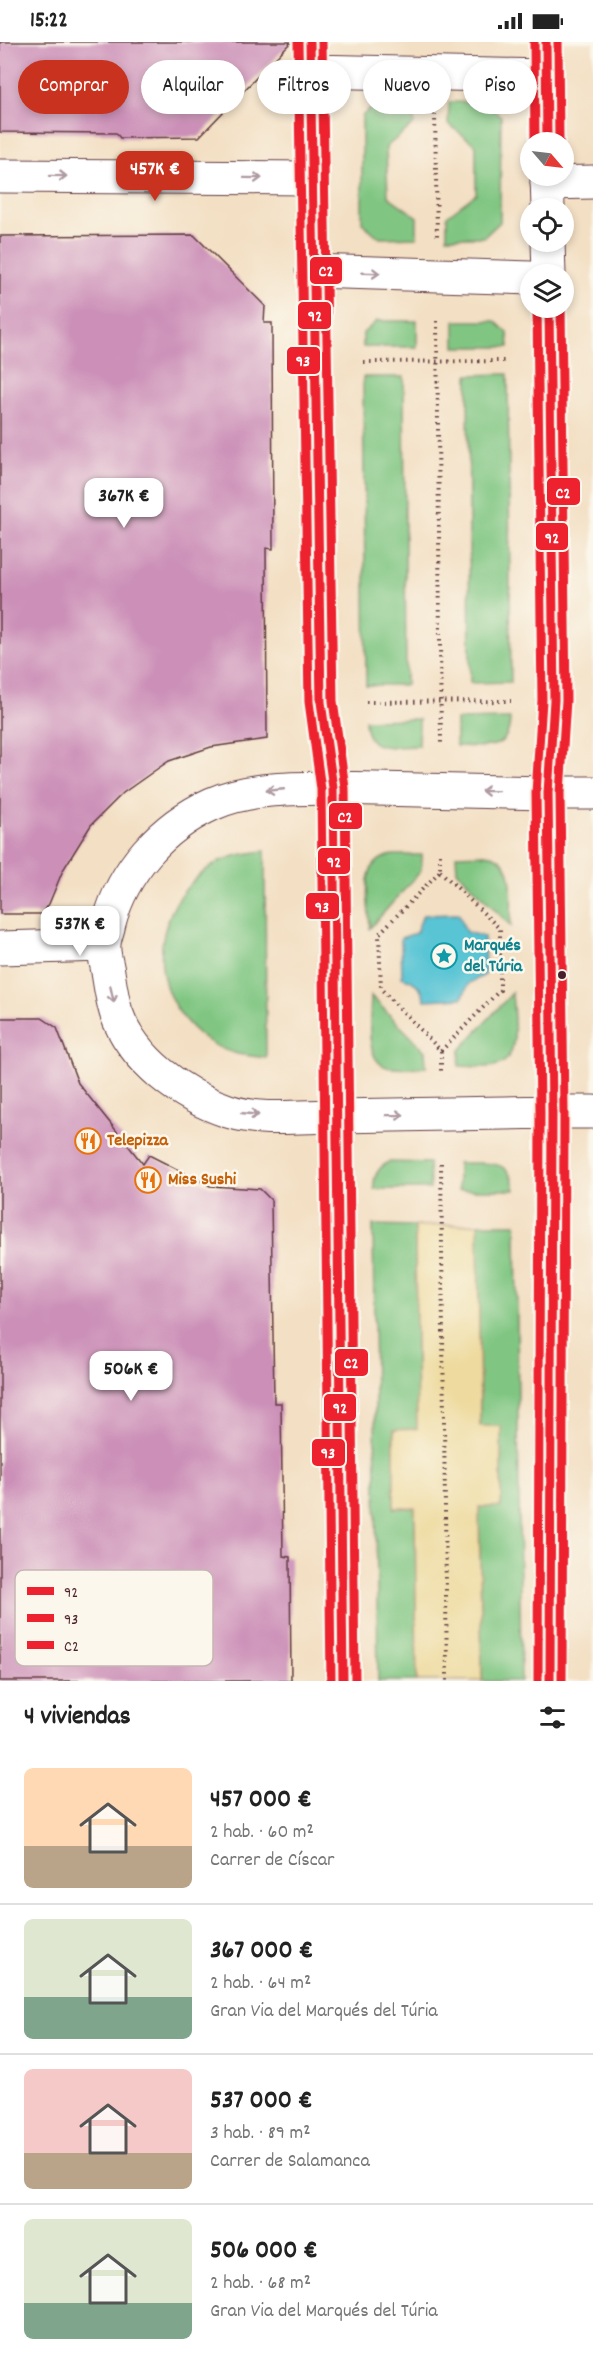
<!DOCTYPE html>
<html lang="es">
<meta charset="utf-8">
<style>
body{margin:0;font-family:Dekko,sans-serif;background:#f6f6f6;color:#222;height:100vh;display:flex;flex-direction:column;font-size:22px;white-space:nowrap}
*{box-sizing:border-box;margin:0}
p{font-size:20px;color:#767676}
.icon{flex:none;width:33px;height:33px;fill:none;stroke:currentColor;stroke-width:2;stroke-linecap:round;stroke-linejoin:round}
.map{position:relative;height:1639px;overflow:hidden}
.drawer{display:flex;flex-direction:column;background:#fff;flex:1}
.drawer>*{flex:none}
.top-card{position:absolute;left:18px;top:18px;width:558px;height:54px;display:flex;gap:12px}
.needle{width:39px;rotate:118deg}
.tools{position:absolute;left:520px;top:90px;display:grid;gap:12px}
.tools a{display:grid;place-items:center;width:54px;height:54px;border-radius:50%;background:#fff;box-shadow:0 3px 9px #0003;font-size:30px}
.price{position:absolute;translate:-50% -51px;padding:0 14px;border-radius:12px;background:#fff;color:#222;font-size:20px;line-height:39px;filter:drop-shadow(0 2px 3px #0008)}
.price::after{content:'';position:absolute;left:50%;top:36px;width:18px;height:14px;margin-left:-9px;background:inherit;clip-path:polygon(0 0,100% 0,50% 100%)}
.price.selected{background:#c8321e;color:#fff}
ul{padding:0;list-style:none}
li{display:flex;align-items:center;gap:18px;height:150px;padding:0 24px}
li+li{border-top:2px solid #e0e0e0}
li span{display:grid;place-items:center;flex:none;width:168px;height:120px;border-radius:9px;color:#555}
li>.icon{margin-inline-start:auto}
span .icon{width:72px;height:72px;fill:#fffc;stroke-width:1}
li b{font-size:26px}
h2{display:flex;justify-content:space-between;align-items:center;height:72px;padding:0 24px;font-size:26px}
.tag{padding:0 21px;border-radius:27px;background:#fff;box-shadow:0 3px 9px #0003;font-size:21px;line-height:54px}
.tag.selected{background:#c8321e;color:#fff}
.status{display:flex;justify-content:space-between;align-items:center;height:42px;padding:0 30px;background:#fff;direction:ltr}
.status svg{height:16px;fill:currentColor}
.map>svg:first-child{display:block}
.green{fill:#80c682;stroke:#657256;stroke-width:1.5}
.sand{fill:#eeda9e;stroke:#9c7c64;stroke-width:1.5}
.water{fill:#59c4d4;stroke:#527280;stroke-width:1.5}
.building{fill:#cc90b8}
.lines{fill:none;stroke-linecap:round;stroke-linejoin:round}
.minor-casing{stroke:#633c42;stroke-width:35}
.major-casing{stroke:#633c42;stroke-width:35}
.path{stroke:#633c42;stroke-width:4;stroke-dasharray:1.5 4.5;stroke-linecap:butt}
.minor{stroke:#fff;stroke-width:33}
.major{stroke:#fff;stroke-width:33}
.bus-1-casing{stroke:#fbf7ec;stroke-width:14}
.bus-2-casing{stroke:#fbf7ec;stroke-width:14}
.bus-3-casing{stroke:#fbf7ec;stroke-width:14}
.bus-1{stroke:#ed222e;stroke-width:9}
.bus-2{stroke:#ed222e;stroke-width:9}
.bus-3{stroke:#ed222e;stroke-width:9}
.oneway{stroke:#ae9aa0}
.bus-dot{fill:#4a1f2b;stroke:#fbf7ec;stroke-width:2}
.labels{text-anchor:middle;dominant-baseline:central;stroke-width:5;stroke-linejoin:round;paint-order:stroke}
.culture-label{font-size:18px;font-weight:bold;fill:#0d838f;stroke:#fbf7ec;text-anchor:start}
.food-label{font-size:18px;font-weight:bold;fill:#c56008;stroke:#fbf7ec;text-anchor:start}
.key{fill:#fbf7ec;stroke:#c6b6b2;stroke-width:1.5}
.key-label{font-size:16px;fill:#4a1f2b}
.line-badge{stroke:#fbf7ec;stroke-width:2}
.badge-label{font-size:16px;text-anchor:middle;font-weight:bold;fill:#fff}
</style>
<div class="status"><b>15:22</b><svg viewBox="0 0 49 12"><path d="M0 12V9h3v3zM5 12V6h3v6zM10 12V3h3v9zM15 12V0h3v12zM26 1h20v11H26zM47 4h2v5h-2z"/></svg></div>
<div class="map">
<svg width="593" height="1639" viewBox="0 0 593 1639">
<rect width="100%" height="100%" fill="#fbf7ec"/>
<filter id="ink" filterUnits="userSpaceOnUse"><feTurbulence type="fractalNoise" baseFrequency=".0167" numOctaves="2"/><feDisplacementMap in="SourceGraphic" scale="12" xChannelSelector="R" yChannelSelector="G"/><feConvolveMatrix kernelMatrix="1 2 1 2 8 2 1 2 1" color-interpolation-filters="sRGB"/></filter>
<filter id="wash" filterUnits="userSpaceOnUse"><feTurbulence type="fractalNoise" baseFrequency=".008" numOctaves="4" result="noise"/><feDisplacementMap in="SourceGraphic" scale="24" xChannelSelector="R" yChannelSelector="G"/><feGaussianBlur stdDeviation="1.35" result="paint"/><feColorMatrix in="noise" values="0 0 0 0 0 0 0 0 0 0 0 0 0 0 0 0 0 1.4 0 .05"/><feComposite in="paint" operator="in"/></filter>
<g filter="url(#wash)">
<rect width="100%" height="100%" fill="#f3dfc3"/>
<!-- green -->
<path class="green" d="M414,59V82L386,105L388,154L417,175V195L380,196L362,181V74C378,58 393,60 414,59Z
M449,60C470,60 484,59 501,74L500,180L484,195H447V174L476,152V103L448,82Z
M377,279H417V305H363V291Z
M455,279H495L508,291L509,305H455Z
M508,332L511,640L470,641L468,333Z
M363,335H404L406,643H366Z
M419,677V704C393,704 366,713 365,678Z
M510,677C509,712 482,704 456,704V678Z
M265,809L266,1016C255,1014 244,1014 234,1011C214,1006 195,991 182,974C143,924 162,852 217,821C232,813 248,811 265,809Z
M485,812C520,815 510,858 511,884L457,829L456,813Z
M393,813H422L421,829L370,886C369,858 357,819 393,813Z
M512,951C513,971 522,1015 498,1023C487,1027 471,1024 459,1024L460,1008Z
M371,954L425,1009L426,1025C413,1026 399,1028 387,1025C363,1018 371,973 371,954Z
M389,1120L429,1121L430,1147H374C373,1135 377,1126 389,1120Z
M458,1121C485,1122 510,1114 515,1148H458Z
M478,1182H516L521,1639H482L479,1465L501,1464V1384H480Z
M373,1183L415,1184L417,1387L394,1388V1466H415L417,1639H378Z"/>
<!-- sand -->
<path class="sand" d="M478,1182L480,1384H501V1465H479L482,1639H417L415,1466H394V1388L417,1387L415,1184Z"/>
<!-- water -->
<path class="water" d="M459,872L466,890L484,895L485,933L469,941L462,956L425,958C422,945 415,939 402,935L401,896L416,891L423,873Z"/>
<g id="blocks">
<!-- building -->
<path class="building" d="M0,0H291L199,95L120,96L116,91L0,90Z
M194,193L265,264L264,281H272L273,507L266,506L267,697L211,705L169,719L157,727L123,751L91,783L63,828L49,862L42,872H0V194Z
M0,976H42L57,986L78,1041L143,1122L149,1113L210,1144L260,1147L271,1158L274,1361H281L283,1514L290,1515L291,1639H0Z"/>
</g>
</g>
<g filter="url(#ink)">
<use href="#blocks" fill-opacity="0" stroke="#633c42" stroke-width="1.5"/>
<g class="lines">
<!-- minor casing -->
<g class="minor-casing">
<path id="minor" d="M0,134L310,136
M547,141L593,140
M333,746C293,747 249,745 212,762C162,785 123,828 109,881C108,888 104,896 104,903C103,912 107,922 108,930C110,943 112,957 116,970C132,1017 182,1054 228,1069C261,1080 303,1074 337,1074
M548,751H593
M0,906L104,903
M552,1070H593"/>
</g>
<!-- major casing -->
<g class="major-casing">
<path id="major" d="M310,0L321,660L333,746L343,1639
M546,0L547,100
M310,29L546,34
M547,134L548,166
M548,200L549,232
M312,229L531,236
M549,266L554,658L548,751L552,1070L550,1639
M333,746L548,751
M337,1074L552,1070"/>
</g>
<!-- path -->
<path class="path" d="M435,72L437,194
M437,279L441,704
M364,320L508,319
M366,660L511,659
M440,812V829L379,892L381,947L441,1009V1033
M440,829L500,887V948L441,1009
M441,1121L447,1639"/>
<!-- minor -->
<use href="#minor" class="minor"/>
<!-- major -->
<use href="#major" class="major"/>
<!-- bus-1 casing -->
<g class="bus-1-casing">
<path id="bus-1" d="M310,0L321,660L333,746L343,1639
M546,0L547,100
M549,266L554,658L548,751L552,1070L550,1639"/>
</g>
<!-- bus-2 casing -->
<g class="bus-2-casing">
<path id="bus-2" d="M298,0L309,660L321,747L331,1639
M534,0L535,100
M537,266L542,658L536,751L540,1070L538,1639"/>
</g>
<!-- bus-3 casing -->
<g class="bus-3-casing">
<path id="bus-3" d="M322,0L333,659L345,746L355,1639
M558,0L559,100
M561,266L566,658L560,751L564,1070L562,1639"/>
</g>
<!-- bus-1 -->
<use href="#bus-1" class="bus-1"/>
<!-- bus-2 -->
<use href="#bus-2" class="bus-2"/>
<!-- bus-3 -->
<use href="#bus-3" class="bus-3"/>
</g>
<!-- one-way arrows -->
<defs><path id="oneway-shaft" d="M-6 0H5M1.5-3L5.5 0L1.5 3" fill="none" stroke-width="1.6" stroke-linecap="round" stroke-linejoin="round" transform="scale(1.5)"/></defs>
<g class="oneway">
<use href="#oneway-shaft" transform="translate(58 134) rotate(1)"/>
<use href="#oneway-shaft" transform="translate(253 136) rotate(1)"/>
<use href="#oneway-shaft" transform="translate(371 231) rotate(2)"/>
<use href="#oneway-shaft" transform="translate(275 748) rotate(175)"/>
<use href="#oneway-shaft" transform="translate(490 749) rotate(-179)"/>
<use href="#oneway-shaft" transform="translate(112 952) rotate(78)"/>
<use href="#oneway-shaft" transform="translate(250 1072) rotate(6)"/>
<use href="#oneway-shaft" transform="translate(395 1073) rotate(-1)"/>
</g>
</g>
<!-- icons -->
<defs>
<g id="sight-ring" transform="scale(1.35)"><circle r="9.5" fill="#fbf7ec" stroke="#0f9aa8" stroke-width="1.5"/><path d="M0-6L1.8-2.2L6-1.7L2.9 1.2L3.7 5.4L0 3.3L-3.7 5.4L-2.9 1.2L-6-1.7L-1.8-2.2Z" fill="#0f9aa8"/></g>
<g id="restaurant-ring" transform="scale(1.35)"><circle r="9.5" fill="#fbf7ec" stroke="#e8710a" stroke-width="1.5"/><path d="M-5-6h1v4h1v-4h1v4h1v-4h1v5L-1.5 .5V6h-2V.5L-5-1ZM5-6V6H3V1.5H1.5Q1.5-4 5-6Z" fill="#e8710a"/></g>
</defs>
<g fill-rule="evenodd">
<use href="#sight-ring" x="444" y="914"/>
<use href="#restaurant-ring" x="88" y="1099"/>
<use href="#restaurant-ring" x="148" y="1138"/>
</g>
<!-- markers -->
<circle class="bus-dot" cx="562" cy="933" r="5"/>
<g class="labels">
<!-- culture labels -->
<g class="culture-label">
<text x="464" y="904">Marqués<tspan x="464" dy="21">del Túria</tspan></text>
</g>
<!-- food labels -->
<g class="food-label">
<text x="107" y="1099">Telepizza</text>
<text x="168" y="1138">Miss Sushi</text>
</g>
</g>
<!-- legend -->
<rect x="15" y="1528" width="198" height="96" rx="9" class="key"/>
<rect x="27" y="1545" width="27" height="8" fill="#ed222e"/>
<rect x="27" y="1572" width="27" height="8" fill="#ed222e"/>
<rect x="27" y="1599" width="27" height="8" fill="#ed222e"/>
<g class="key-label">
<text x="64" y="1555">92</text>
<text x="64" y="1582">93</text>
<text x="64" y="1609">C2</text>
</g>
<g class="line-badge">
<rect x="309" y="214" width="34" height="29" rx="6" fill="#ed222e"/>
<rect x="297" y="259" width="35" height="29" rx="6" fill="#ed222e"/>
<rect x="286" y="304" width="35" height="29" rx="6" fill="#ed222e"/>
<rect x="546" y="435" width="35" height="29" rx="6" fill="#ed222e"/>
<rect x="535" y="480" width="34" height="29" rx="6" fill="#ed222e"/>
<rect x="328" y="760" width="35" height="28" rx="6" fill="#ed222e"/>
<rect x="317" y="805" width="34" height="28" rx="6" fill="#ed222e"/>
<rect x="305" y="850" width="35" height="28" rx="6" fill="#ed222e"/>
<rect x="334" y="1306" width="35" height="29" rx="6" fill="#ed222e"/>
<rect x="323" y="1351" width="34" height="29" rx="6" fill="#ed222e"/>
<rect x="311" y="1396" width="35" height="29" rx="6" fill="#ed222e"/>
</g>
<g class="badge-label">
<text x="326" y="234">C2</text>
<text x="315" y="279">92</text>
<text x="303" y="324">93</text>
<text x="563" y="456">C2</text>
<text x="552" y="501">92</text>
<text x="345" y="780">C2</text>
<text x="334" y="825">92</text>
<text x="322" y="870">93</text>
<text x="351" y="1326">C2</text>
<text x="340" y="1371">92</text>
<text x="328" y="1416">93</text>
</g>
</svg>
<div class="tools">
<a><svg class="needle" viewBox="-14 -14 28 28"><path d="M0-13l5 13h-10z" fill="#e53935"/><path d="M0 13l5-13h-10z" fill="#767676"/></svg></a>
<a><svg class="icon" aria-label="locate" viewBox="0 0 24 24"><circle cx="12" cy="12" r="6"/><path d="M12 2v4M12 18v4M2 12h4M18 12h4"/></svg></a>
<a><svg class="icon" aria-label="layers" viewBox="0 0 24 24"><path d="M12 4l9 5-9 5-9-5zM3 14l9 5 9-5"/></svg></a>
</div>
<b class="price selected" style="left:155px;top:160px">457K €</b>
<b class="price" style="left:124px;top:487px">367K €</b>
<b class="price" style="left:80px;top:915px">537K €</b>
<b class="price" style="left:131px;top:1360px">506K €</b>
<div class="top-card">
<a class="tag selected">Comprar</a>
<a class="tag">Alquilar</a>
<a class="tag">Filtros</a>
<a class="tag">Nuevo</a>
<a class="tag">Piso</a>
</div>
</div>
<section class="drawer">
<h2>4 viviendas<svg class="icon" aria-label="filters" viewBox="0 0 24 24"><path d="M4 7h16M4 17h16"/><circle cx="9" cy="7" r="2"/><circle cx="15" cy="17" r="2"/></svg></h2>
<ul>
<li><span style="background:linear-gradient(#ffd9b3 65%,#b9a48a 0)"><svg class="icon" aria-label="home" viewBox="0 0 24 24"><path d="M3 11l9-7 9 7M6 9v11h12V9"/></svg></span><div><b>457 000 €</b><p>2 hab. · 60 m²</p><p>Carrer de Císcar</p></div></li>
<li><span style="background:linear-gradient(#dfe7d0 65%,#7fa58c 0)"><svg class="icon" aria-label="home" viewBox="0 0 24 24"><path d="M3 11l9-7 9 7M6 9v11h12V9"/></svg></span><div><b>367 000 €</b><p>2 hab. · 64 m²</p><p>Gran Via del Marqués del Túria</p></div></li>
<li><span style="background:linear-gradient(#f6c9c9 70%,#b9a48a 0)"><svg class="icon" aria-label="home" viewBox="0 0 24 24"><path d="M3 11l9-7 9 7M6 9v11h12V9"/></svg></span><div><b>537 000 €</b><p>3 hab. · 89 m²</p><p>Carrer de Salamanca</p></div></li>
<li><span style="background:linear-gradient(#dfe7d0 70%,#7fa58c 0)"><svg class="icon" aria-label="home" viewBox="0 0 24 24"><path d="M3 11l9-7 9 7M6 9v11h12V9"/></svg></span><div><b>506 000 €</b><p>2 hab. · 68 m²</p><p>Gran Via del Marqués del Túria</p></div></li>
</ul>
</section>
